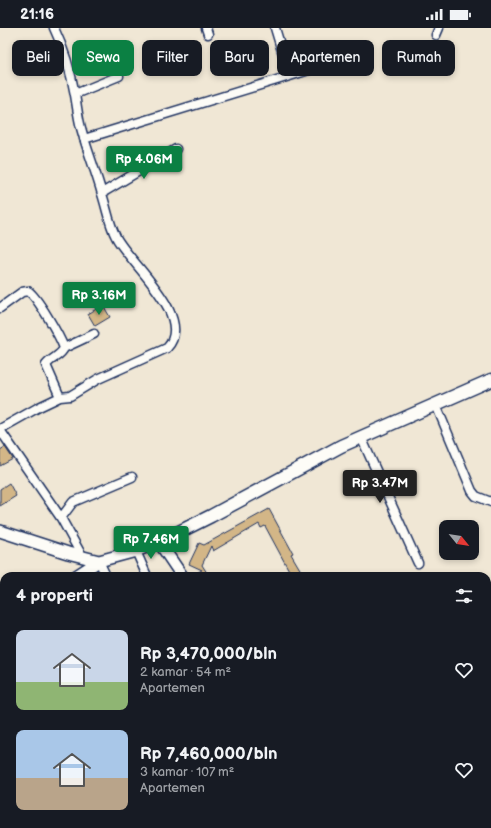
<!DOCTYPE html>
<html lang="id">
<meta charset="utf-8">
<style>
body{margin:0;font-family:"Balsamiq Sans",sans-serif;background:#242831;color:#f1f3f6;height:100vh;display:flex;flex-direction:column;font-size:15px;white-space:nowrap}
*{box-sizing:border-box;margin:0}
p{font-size:13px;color:#9ea1a6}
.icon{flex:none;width:22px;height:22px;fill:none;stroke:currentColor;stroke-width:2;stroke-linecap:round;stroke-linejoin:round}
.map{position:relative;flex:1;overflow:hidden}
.drawer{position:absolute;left:0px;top:544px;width:491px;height:256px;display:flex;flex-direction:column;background:#171b24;border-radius:12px 12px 0 0;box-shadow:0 2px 6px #0003}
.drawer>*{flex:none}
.guide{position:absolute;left:12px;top:12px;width:467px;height:36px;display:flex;gap:8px}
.needle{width:26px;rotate:120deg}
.controls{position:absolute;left:439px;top:492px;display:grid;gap:8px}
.controls a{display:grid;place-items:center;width:40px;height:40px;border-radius:8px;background:#171b24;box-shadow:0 2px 6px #0003;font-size:20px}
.price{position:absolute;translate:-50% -34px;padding:0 9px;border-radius:4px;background:#0b8043;color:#fff;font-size:13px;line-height:26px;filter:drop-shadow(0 1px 2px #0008)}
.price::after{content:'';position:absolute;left:50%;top:24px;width:12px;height:9px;margin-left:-6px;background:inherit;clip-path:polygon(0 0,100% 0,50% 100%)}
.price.selected{background:#222;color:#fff}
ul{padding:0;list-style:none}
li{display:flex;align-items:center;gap:12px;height:100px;padding:0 16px}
li span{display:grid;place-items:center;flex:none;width:112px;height:80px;border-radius:8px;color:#555}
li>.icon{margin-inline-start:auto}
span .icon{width:48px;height:48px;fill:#fffc;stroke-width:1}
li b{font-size:17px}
h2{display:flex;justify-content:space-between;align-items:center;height:48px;padding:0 16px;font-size:17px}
.chip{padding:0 14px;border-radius:8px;background:#171b24;box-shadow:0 2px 6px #0003;font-size:14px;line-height:36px}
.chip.selected{background:#0b8043;color:#fff}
.status{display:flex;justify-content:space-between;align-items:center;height:28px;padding:0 20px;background:#171b24;direction:ltr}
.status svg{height:11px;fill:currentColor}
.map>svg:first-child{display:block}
.building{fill:#d3b687;stroke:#1b2f5e}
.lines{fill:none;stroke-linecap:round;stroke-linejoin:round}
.minor-casing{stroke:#1b2f5e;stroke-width:11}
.major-casing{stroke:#1b2f5e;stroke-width:14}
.highway-casing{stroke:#1b2f5e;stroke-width:15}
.minor{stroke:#fdfcf7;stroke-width:8}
.major{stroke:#fdfcf7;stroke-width:11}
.highway{stroke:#fdfcf7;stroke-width:12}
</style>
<div class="status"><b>21:16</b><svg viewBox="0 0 49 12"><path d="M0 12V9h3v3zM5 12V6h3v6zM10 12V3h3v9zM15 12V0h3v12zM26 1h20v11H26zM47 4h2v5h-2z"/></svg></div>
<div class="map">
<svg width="491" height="800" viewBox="0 0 491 800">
<rect width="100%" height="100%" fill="#f0e7d5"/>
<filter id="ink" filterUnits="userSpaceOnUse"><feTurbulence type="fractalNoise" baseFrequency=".025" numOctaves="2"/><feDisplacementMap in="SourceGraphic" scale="8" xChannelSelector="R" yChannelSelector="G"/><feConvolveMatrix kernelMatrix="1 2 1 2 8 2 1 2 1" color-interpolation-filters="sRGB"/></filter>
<g filter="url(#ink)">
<!-- building -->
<path class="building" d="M103,277L110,289L95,298L88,286Z
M5,419L13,431L0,438V422Z
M9,455L16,468L0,478V461Z
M269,481L293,525L291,526L304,548H292L265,498L261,500L259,496L213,523L211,518L202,537L209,548H191L202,542L189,536L199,515L204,517Z"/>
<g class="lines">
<!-- minor casing -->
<g class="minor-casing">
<path id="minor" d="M206,0L208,6
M275,0L288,43
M436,7L439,0
M75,66L119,48
M84,111L319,39
M102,165L176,121
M0,280L22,264L28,263C37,268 60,309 64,320C61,328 51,330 46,337L60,369
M64,320L94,306
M436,377L472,463L476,468L491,474
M0,401L39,379L60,369L70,368L98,351L167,320C196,289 129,235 116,209C109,196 107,181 102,166C96,144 87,122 81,100C78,89 77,78 75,67C71,44 64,21 54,0
M0,402L61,490L82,528
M361,409L418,535
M61,490L73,474L132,449
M136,523L147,548
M99,533L106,548
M0,639L4,637
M487,687L491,685
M0,698L4,696
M0,786L4,784
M137,796L139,800
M169,800L181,796"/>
</g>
<!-- major casing -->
<g class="major-casing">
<path id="major" d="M0,503L68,525L99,533
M76,548L99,533L136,523L159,514L182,548
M0,571L4,578
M275,796L277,800"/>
</g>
<!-- highway casing -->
<g class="highway-casing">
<path id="highway" d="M159,514L211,488L341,418L491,352"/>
</g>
<!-- minor -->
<use href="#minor" class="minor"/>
<!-- major -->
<use href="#major" class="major"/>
<!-- highway -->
<use href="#highway" class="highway"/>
</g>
</g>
</svg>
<div class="controls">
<a><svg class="needle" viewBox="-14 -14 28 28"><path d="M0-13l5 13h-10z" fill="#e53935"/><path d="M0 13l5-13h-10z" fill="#9ea1a6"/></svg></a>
</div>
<b class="price" style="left:144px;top:152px">Rp 4.06M</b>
<b class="price" style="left:99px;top:288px">Rp 3.16M</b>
<b class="price selected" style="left:380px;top:476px">Rp 3.47M</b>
<b class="price" style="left:151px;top:532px">Rp 7.46M</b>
<div class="guide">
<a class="chip">Beli</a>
<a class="chip selected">Sewa</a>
<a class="chip">Filter</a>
<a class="chip">Baru</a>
<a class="chip">Apartemen</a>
<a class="chip">Rumah</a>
</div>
<section class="drawer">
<h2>4 properti<svg class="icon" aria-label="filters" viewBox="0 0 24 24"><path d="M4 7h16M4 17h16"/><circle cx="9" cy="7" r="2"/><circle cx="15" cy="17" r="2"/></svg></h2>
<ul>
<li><span style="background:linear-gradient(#c9d6e8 65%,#8fb573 0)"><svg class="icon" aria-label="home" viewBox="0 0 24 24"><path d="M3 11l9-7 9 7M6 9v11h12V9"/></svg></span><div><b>Rp 3,470,000/bln</b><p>2 kamar · 54 m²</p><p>Apartemen</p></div><svg class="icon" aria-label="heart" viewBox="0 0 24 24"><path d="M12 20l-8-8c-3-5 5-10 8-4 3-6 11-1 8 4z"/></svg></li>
<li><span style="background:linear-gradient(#a9c7e8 60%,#b9a48a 0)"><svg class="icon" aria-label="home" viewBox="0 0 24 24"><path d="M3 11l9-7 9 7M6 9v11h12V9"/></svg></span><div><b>Rp 7,460,000/bln</b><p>3 kamar · 107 m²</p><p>Apartemen</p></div><svg class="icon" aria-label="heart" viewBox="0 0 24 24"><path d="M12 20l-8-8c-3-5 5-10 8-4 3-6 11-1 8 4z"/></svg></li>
</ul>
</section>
</div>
